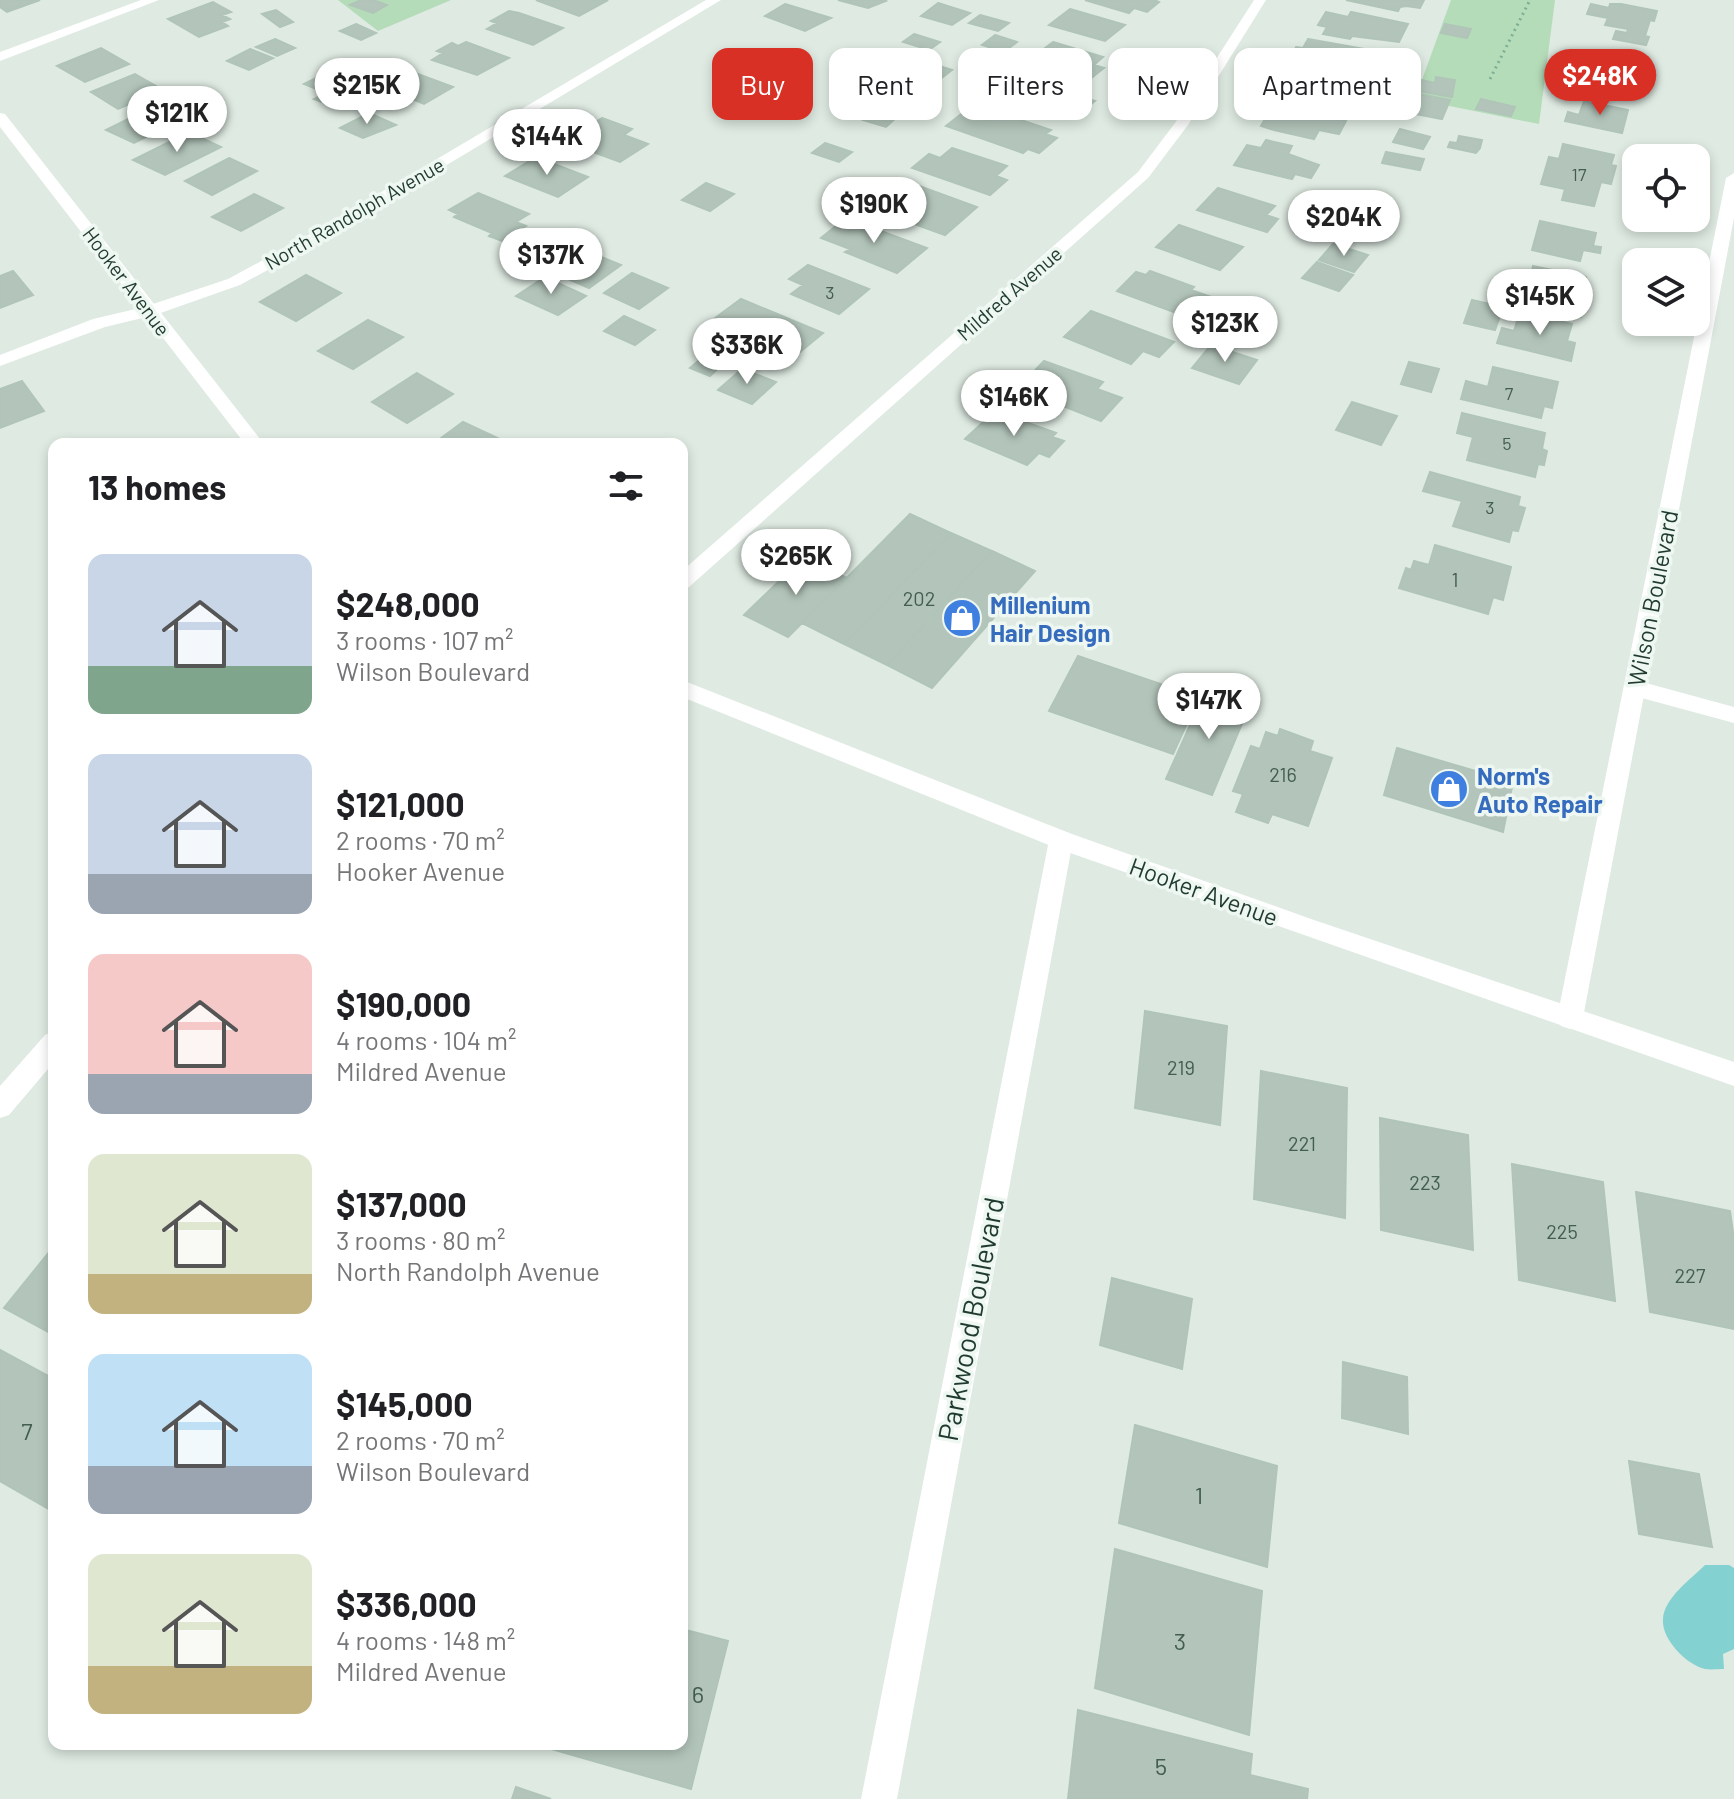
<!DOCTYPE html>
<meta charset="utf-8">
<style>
body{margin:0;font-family:Barlow,sans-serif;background:#f6f6f6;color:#202124;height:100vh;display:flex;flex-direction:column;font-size:30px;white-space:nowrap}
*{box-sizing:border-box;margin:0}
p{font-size:26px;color:#757577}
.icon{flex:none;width:44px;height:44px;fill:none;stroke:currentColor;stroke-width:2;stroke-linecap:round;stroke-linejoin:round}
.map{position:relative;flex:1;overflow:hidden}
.details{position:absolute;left:48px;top:438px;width:640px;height:1312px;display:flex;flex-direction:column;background:#fff;border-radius:16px;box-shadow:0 4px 12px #0003}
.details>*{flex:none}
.banner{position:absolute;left:712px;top:48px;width:760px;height:72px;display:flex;gap:16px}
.buttons{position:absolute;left:1622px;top:144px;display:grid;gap:16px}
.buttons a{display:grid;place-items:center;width:88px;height:88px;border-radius:16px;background:#fff;box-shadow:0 4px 12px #0003;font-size:40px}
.price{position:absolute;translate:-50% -68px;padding:0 18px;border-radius:28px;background:#fff;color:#222;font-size:26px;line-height:52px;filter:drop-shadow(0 2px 4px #0008)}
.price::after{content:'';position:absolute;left:50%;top:48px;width:24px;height:18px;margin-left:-12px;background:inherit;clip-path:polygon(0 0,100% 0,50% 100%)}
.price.active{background:#d93025;color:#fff}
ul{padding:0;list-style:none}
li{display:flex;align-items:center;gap:24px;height:200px;padding:0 40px}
li span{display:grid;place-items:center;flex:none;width:224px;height:160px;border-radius:16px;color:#555}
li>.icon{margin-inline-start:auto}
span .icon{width:96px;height:96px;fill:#fffc;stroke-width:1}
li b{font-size:34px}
h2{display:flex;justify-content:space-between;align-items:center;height:96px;padding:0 40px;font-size:34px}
.chip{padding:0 28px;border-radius:16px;background:#fff;box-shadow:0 4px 12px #0003;font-size:28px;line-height:72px}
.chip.active{background:#d93025;color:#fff}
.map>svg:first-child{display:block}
.green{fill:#b5dcb9}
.water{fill:#83d1d0}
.building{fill:#b3c5bb;stroke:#b0c4b8;stroke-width:2}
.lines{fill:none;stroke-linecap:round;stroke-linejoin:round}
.path{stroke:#7daf97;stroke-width:3;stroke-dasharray:2 4;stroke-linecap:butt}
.lane{fill:#fff;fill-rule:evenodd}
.street{fill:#fff;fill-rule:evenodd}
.secondary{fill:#fff;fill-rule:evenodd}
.labels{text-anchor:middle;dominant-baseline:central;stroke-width:7;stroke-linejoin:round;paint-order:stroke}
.far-number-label{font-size:18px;fill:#445d51}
.far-street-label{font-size:20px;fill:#1f3a2e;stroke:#eef7f1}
.number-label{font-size:20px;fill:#445d51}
.street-label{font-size:24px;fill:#1f3a2e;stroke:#eef7f1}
.shop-label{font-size:24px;font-weight:bold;fill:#366cbe;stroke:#eef7f1;text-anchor:start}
.near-number-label{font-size:24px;fill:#445d51}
.near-street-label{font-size:28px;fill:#1f3a2e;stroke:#eef7f1}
</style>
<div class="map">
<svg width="1734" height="1799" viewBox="0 0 1734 1799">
<rect width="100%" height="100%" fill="#deeae2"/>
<!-- green -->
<path class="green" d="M338,0H451L378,31Z
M1451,0H1555L1539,124L1415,99Z"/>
<!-- water -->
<path class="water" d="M1705,1565H1729L1734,1568V1649L1723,1654L1724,1669C1719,1669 1711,1670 1705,1669C1687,1665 1661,1639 1663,1619C1664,1598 1691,1579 1705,1565Z"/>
<!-- building -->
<path class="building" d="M0,0H40L7,12L0,7Z
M361,0H373L387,5L373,13L350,5Z
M536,0H608L579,16Z
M838,0H884L886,1L868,8Z
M1085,0H1154L1159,2L1147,12L1134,8L1129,13Z
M1346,0H1424L1420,8L1406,6L1400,7L1398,11Z
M213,2L231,12L222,15L230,19L222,22L228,26L199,37L168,19Z
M938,3L970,13L952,25L921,16Z
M785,4L831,18L805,31L765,16Z
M1591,4L1609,8L1610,4H1621L1657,11L1654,21L1650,20L1645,36L1649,37L1646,45L1613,39L1616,31L1627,33L1628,29L1605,25L1608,18L1587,14Z
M1070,9L1125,25L1105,41L1049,25Z
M276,10L293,22L280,27L262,14Z
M509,11L519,13L563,28L533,45L487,29L497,23L491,21Z
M1326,12L1348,17L1351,12L1408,24L1399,42L1352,36L1350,39L1323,34L1327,27L1318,25Z
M980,15L1009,23L998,31L969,23Z
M356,24L376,33L361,40L340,31Z
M1445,24L1471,29L1467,38L1441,33Z
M914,34L940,42L929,50L903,42Z
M995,35L1017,42L1004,52L982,45Z
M275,39L295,48L277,56L256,47Z
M1308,39L1370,50L1365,60L1381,63L1377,73L1291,56L1296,47L1303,48Z
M466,42L509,58L477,75L432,60L443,53L437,51L452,43L458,46Z
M1053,42L1103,57L1094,65L1104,68L1089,80L1023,58L1035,49L1041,51Z
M101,48L129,64L85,82L57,66Z
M250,49L273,58L249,70L227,61Z
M923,61L952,70L925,91L899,83Z
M873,62L906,72L884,89L851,79Z
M1597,65L1636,73L1630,95L1590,86Z
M407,70L453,87L424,104L383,87L387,85L382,83Z
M135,74L163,90L118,109L91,92Z
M1288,76L1347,87L1345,91L1352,92L1348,100L1339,98L1336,106L1279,95Z
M318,77L363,95L338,108L314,99L326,93L304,84Z
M1436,77L1455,80L1452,97L1418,91L1421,80L1435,83Z
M740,78L793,92L766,115L724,104L729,100L717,97Z
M1041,85L1095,101L1076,117L1021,101Z
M1408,92L1450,100L1442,119L1400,111Z
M848,97L859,101L843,112L832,108Z
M1481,99L1515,107L1511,116L1476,109Z
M1584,101L1628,110L1622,133L1565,121L1568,112L1579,115Z
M1273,105L1323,115L1346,121L1339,134L1319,130L1314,139L1274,130L1261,126Z
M154,106L182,119L134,143L106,130Z
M874,110L897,117L886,127L863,120Z
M964,112L986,120L997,112L1051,130L1045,134L1057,138L1039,153L1028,149L1023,153L946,126Z
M369,113L396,125L363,138L340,128Z
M602,118L632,129L624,135L648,144L620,162L574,145L577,144L566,140Z
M1400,129L1430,137L1423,149L1393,142Z
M189,132L221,147L165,175L133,160Z
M1459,136L1482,140L1480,148L1476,153L1448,147L1450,142L1457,143Z
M1266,140L1292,146L1288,154L1319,165L1311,178L1295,174L1292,179L1234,165L1247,145L1261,148Z
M825,143L852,152L839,162L812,153Z
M1563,144L1614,155L1611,165L1616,166L1611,184L1601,182L1594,206L1562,200L1565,189L1541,184L1549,157L1559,159Z
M952,148L1007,166L996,176L1007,180L990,195L912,168L929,154L940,158Z
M1386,152L1424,159L1420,170L1382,163Z
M536,157L588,177L558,197L505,176Z
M229,158L257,171L212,195L185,181Z
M706,183L734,194L710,211L682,200Z
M866,184L905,198L919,186L977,207L945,235L862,205L865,202L850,197Z
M1218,188L1275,206L1266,215L1278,219L1267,232L1197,210Z
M478,193L529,214L516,222L526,226L502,241L489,236L492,233L454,217L458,214L449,210Z
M254,194L283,208L241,231L212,217Z
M846,218L927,248L897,273L845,252L850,249L821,238Z
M1540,221L1596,233L1593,246L1601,247L1600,253L1583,250L1580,261L1532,250Z
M1179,225L1243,247L1220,270L1156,247Z
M1333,244L1368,255L1354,272L1319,260Z
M589,252L621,265L589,288L557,274Z
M1317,262L1353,275L1339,291L1302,278Z
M808,265L869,289L839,314L791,294L803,285L789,279Z
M1533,266L1586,277L1581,317L1525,305L1527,300L1507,295L1511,281L1529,285Z
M13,271L33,295L0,308V276Z
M1150,271L1194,287L1191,290L1214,298L1193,319L1117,291L1136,272L1146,275Z
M632,273L668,288L639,309L604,293Z
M306,275L341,293L296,321L260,302Z
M545,277L586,296L558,315L516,296Z
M741,299L823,333L790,360L707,324Z
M1472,300L1503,307L1495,330L1464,323Z
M1091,311L1174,342L1159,357L1143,351L1131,364L1064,337Z
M1520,312L1572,324L1567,341L1575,343L1571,361L1497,343L1502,328L1514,331Z
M624,316L655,330L635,345L604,331Z
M368,320L403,337L353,369L318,351Z
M1211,345L1257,360L1239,384L1192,368Z
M709,352L728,359L710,376L690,368Z
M1044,361L1103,382L1097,389L1122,398L1101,421L1018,388Z
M1409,362L1439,369L1431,392L1401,384Z
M1493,367L1558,382L1552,408L1544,406L1541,418L1461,399L1466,381L1488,387Z
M742,369L776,382L752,404L718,390Z
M417,373L453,394L407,423L372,402Z
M22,381L44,411L0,428V389Z
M1352,402L1397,416L1381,445L1336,430Z
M995,411L1056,433L1052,437L1064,441L1049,457L1039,453L1027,465L965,439Z
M1462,413L1545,433L1542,449L1547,451L1544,465L1538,464L1535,477L1467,460L1473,437L1457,433Z
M463,422L504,441L501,444H433Z
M1430,472L1520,497L1518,506L1525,508L1518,531L1512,530L1509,542L1453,526L1462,501L1423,491Z
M910,514L951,533L844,644L802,623Z
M951,533L992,551L887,665L844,644Z
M1435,545L1511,567L1503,600L1493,597L1488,614L1399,588L1406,568L1411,570L1414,561L1429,565Z
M992,551L1035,571L932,688L887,665Z
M804,557L847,578L788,637L744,615Z
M1078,656L1199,697L1173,754L1049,711Z
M1207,687L1251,702L1212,795L1166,779Z
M1280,729L1313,741L1310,751L1332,758L1308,826L1272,814L1268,823L1236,812L1243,794L1233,791L1251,746L1260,749L1266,732L1278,736Z
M1397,748L1513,782L1503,832L1384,795Z
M1145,1011L1227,1026L1220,1125L1135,1108Z
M1261,1071L1347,1088L1345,1218L1254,1199Z
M1380,1118L1468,1135L1473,1250L1381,1230Z
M1512,1164L1603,1182L1615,1301L1519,1280Z
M1636,1192L1730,1211L1734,1239V1329L1650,1312Z
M54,1246V1335L4,1308Z
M1112,1278L1192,1299L1182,1369L1100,1345Z
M0,1350L54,1379V1512L0,1481Z
M1343,1362L1407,1377L1408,1434L1342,1418Z
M1135,1425L1277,1466L1267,1567L1119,1523Z
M1629,1461L1699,1474L1712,1547L1639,1534Z
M1115,1549L1262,1591L1249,1735L1095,1688Z
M682,1629L728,1641L691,1789L534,1744H682Z
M1078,1710L1252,1754L1250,1775L1308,1789L1307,1799H1068Z
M516,1787L551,1799H512Z"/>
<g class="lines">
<!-- path -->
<path class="path" d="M1490,79L1530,0"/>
<!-- lane -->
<path class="lane" d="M1635,680L1734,707V723L1627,694L1624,688L1627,682Z"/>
<!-- street -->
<path class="street" d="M141,0H159L0,61V52Z
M706,0H721L312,246L240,285L155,315L105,327L0,366V355L93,319L144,307L228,279L300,240Z
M1254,0H1266L1188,125L1148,178L689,587L682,589V571L1138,172L1175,123Z
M1734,173V218L1583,1018L1579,1026L1570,1029L1561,1026L1557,1018L1726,178Z
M1061,831L1069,833L1073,840L897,1799H861L1049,840L1053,833Z
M54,1031V1062L9,1115L0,1118V1086L45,1035Z"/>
<!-- secondary -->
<path class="secondary" d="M0,113L5,114L264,444H245L0,127Z
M682,680L1072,834L1314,920L1734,1062V1086L1056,848L682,697Z"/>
</g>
<!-- icons -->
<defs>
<g id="shop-disc" transform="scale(2)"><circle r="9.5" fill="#3f7fe0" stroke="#eef7f1"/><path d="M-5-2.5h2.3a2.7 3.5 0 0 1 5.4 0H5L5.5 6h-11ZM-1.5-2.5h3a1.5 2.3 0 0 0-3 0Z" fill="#fff"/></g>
</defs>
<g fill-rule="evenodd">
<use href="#shop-disc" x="962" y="618"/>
<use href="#shop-disc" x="1449" y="789"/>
</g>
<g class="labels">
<!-- far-number labels -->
<g class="far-number-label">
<text x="1579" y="174">17</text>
<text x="830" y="292">3</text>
<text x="1509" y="393">7</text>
<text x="1507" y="443">5</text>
<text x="1490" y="507">3</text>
</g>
<!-- far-street labels -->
<g class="far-street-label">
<text transform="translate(354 213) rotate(-30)">North Randolph Avenue</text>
<text transform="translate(127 281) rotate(53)">Hooker Avenue</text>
<text transform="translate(1009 293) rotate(-41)">Mildred Avenue</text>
</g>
<!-- number labels -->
<g class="number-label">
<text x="1455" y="579">1</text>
<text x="919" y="598">202</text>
<text x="1283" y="774">216</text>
<text x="1181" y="1067">219</text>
<text x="1302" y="1143">221</text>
<text x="1425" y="1182">223</text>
<text x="1562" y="1231">225</text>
<text x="1690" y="1275">227</text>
</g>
<!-- street labels -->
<g class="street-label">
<text transform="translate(1652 598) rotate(-79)">Wilson Boulevard</text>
<text transform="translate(1204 891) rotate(20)">Hooker Avenue</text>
</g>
<!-- shop labels -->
<g class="shop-label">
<text x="990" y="604">Millenium<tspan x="990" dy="28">Hair Design</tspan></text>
<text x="1477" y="775">Norm's<tspan x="1477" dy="28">Auto Repair</tspan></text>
</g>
<!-- near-number labels -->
<g class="near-number-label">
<text x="27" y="1430">7</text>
<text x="1199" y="1494">1</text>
<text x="1180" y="1640">3</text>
<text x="698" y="1693">6</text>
<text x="1161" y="1765">5</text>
</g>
<!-- near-street labels -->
<g class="near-street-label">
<text transform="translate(970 1319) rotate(-79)">Parkwood Boulevard</text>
</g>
</g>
</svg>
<div class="buttons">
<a><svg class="icon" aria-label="locate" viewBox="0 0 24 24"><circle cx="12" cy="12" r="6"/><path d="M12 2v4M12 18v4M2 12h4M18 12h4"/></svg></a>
<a><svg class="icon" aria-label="layers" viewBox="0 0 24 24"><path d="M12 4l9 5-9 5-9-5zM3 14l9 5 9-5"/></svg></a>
</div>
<b class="price active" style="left:1600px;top:117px">$248K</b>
<b class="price" style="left:367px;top:126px">$215K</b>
<b class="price" style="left:177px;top:154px">$121K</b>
<b class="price" style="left:547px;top:177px">$144K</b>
<b class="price" style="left:874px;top:245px">$190K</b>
<b class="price" style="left:1344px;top:258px">$204K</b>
<b class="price" style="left:551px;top:296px">$137K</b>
<b class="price" style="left:1540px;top:337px">$145K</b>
<b class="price" style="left:1225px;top:364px">$123K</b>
<b class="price" style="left:747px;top:386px">$336K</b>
<b class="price" style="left:1014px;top:438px">$146K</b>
<b class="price" style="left:796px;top:597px">$265K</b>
<b class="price" style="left:1209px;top:741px">$147K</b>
<div class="banner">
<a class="chip active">Buy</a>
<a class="chip">Rent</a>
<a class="chip">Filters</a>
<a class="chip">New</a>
<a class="chip">Apartment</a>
</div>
<section class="details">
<h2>13 homes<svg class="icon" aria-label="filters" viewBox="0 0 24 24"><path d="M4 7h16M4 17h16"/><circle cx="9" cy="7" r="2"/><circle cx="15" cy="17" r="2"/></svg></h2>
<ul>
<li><span style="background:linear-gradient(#c9d6e8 70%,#7fa58c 0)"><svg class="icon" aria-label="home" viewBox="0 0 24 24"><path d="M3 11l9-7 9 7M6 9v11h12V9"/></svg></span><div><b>$248,000</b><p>3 rooms · 107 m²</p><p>Wilson Boulevard</p></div></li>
<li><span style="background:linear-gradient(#c9d6e8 75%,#9aa5b1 0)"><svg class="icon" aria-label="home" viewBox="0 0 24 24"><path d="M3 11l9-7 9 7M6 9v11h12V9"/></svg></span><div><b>$121,000</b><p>2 rooms · 70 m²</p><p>Hooker Avenue</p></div></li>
<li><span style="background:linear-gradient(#f6c9c9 75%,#9aa5b1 0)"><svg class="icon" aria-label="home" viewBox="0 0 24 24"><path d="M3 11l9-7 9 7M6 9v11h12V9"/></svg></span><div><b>$190,000</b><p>4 rooms · 104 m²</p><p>Mildred Avenue</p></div></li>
<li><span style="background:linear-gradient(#dfe7d0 75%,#c2b280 0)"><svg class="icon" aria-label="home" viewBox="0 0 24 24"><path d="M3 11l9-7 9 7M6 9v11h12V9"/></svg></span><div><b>$137,000</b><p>3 rooms · 80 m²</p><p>North Randolph Avenue</p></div></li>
<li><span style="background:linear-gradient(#bfe0f5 70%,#9aa5b1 0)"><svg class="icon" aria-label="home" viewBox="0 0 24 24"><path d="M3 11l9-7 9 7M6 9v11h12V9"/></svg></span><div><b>$145,000</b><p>2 rooms · 70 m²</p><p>Wilson Boulevard</p></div></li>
<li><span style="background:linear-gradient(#dfe7d0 70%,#c2b280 0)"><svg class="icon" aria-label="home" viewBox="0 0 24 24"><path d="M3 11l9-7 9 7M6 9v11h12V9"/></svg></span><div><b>$336,000</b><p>4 rooms · 148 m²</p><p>Mildred Avenue</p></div></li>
</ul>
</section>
</div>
